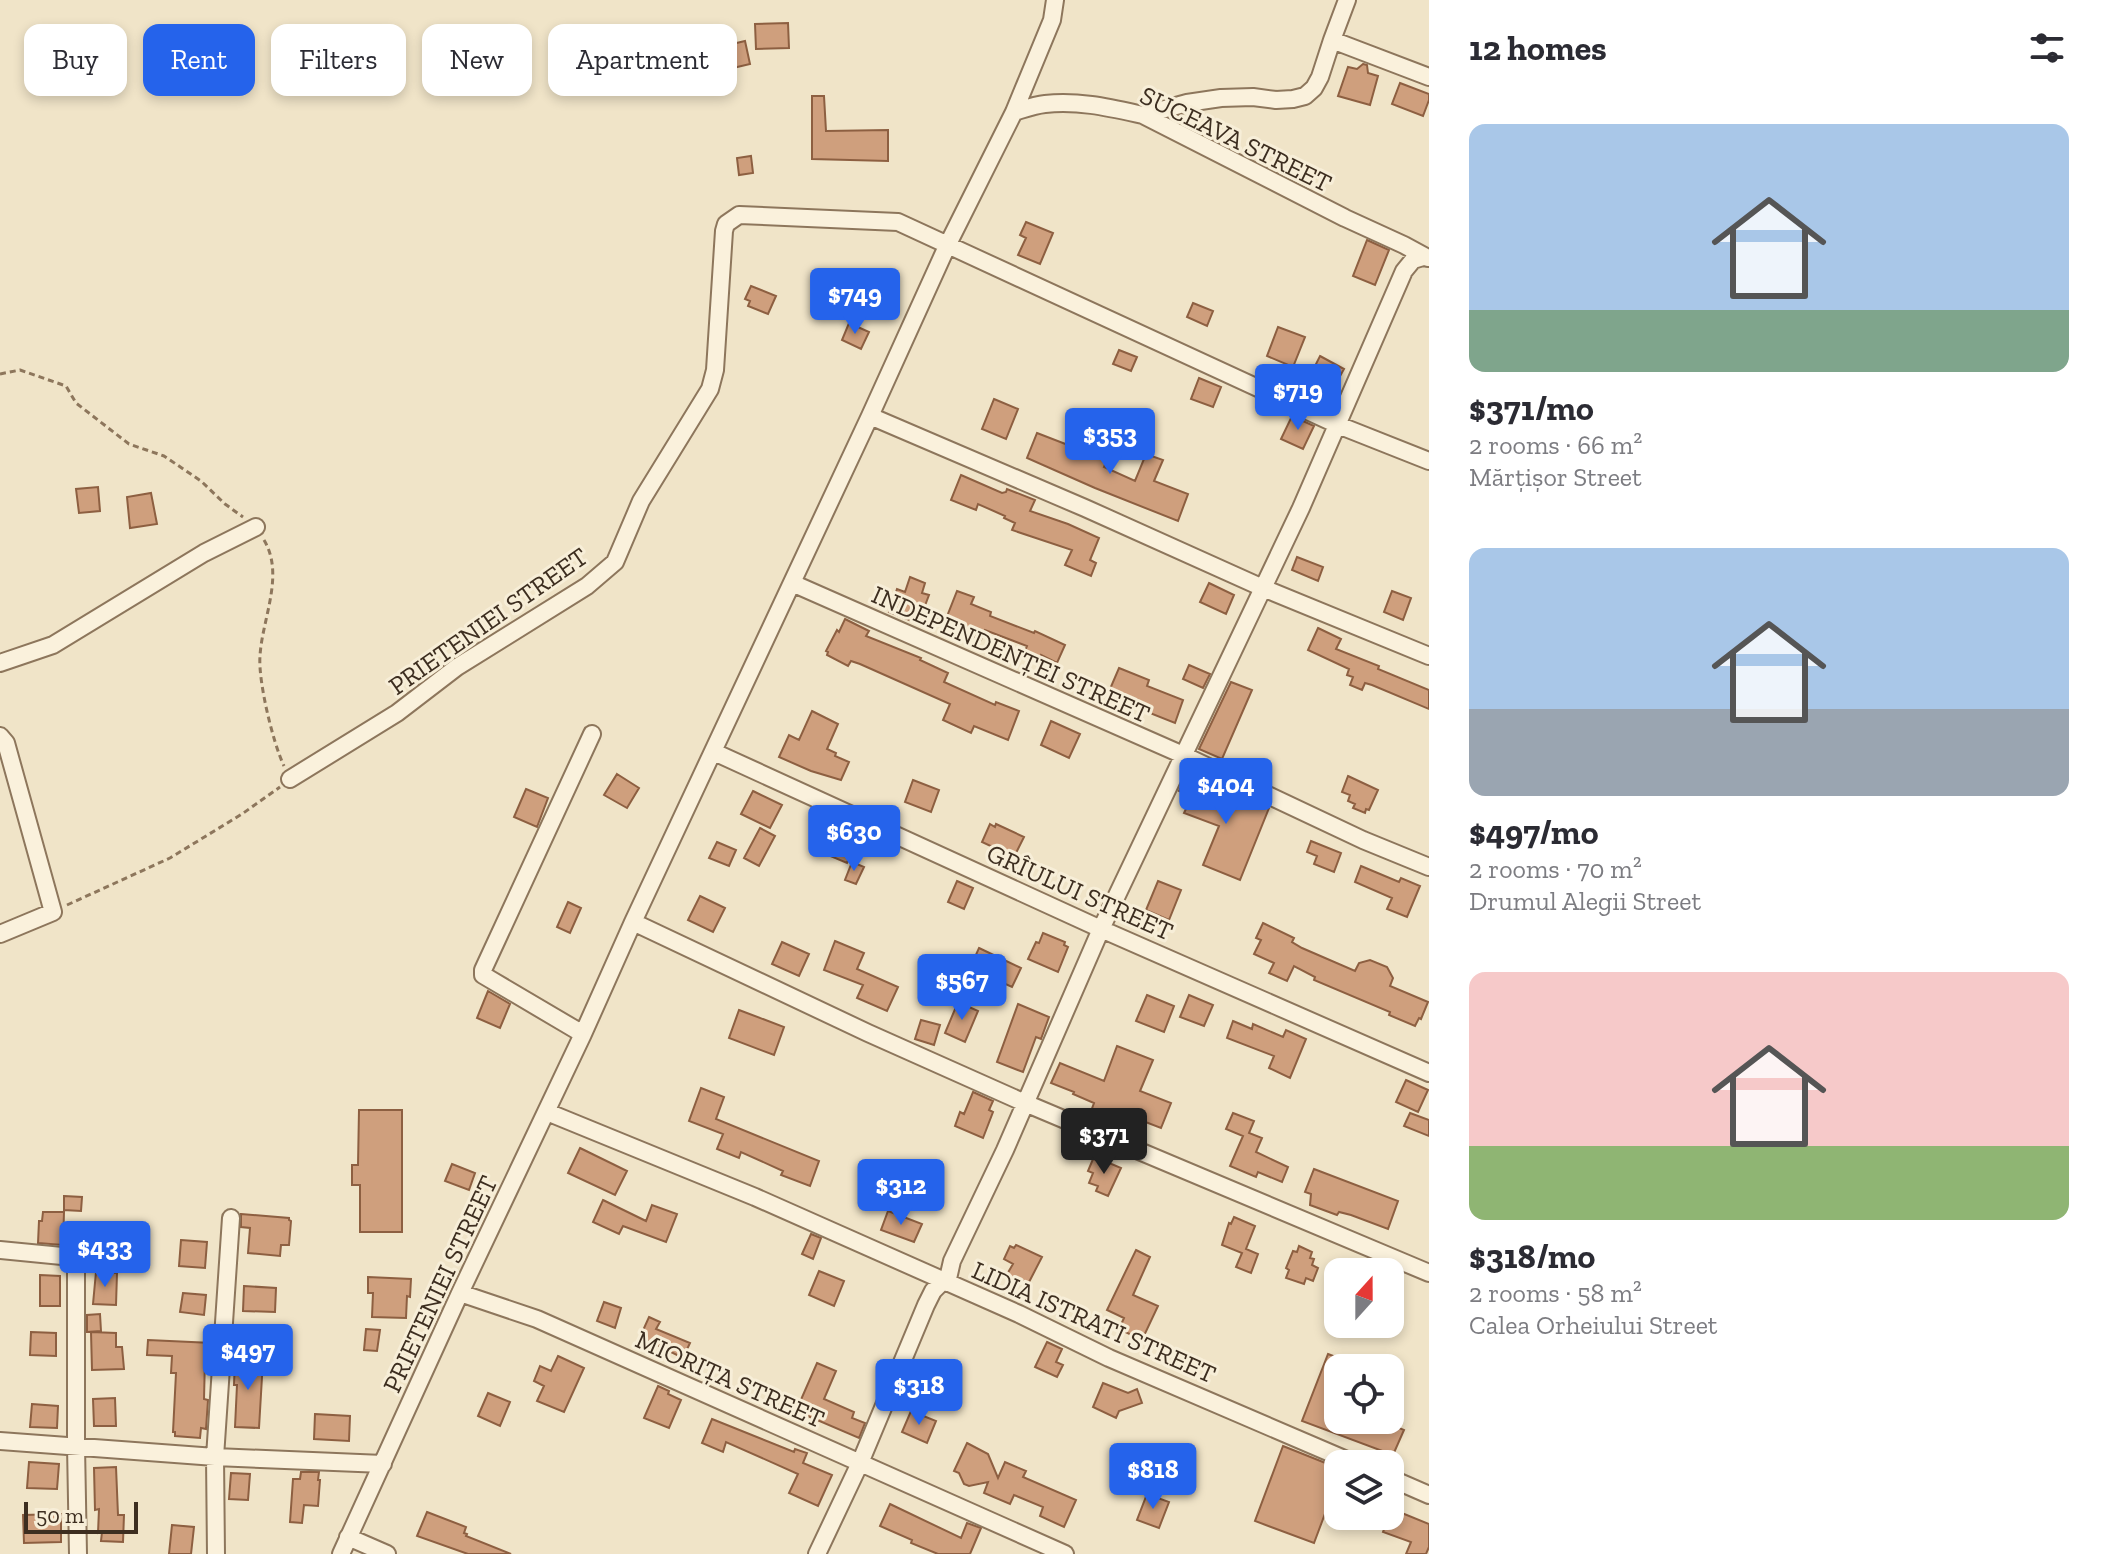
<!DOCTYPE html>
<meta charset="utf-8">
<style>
body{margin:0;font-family:"Zilla Slab",serif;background:#f7f7f7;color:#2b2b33;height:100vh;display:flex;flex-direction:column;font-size:30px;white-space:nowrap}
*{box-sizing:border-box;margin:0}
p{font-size:26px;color:#7c7c81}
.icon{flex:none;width:44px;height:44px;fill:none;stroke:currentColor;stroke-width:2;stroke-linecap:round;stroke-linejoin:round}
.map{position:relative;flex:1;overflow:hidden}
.details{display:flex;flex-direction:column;background:#fff;width:680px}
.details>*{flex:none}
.banner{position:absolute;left:24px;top:24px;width:760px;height:72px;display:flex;gap:16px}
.needle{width:52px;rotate:21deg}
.controls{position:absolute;left:1324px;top:1258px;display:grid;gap:16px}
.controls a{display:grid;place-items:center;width:80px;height:80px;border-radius:16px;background:#fff;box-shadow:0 4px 12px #0003;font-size:40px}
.scale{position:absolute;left:24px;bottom:20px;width:114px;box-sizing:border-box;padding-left:8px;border:4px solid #3d2e20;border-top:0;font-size:22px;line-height:28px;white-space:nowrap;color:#3d2e20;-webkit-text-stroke:6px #f7eed8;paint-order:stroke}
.price{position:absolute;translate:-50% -68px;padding:0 18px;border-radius:8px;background:#2563eb;color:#fff;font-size:26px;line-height:52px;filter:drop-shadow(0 2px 4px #0008)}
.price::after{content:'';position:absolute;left:50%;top:48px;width:24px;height:18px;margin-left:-12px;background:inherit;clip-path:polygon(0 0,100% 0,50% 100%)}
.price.active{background:#222;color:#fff}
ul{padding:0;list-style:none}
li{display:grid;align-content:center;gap:16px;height:424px;padding:0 40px}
li span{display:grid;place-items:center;height:248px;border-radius:16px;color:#555}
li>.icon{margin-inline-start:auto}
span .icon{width:144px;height:144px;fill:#fffc;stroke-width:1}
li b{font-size:34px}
h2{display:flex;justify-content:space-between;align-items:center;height:96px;padding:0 40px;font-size:34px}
.pill{padding:0 28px;border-radius:16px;background:#fff;box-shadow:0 4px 12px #0003;font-size:28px;line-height:72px}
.pill.active{background:#2563eb;color:#fff}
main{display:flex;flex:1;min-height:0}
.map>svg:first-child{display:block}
.building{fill:#cf9f7d;stroke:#8d5f41;stroke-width:2}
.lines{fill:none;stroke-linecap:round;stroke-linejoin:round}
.minor-casing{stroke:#8d765c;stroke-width:20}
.path{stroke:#8d765c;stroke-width:3;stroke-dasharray:6 4;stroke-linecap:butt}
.minor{stroke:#faf1dc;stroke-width:16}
.labels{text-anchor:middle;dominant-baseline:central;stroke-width:6;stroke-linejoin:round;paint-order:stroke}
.street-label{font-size:26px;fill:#3d2e20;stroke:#f7eed8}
</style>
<main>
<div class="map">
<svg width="1429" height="1554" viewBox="0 0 1429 1554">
<rect width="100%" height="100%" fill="#f0e4c8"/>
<!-- building -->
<path class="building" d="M788,23L789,48L756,49L755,24Z
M745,41L750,64L733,68L728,45Z
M1363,64L1367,65L1368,73L1378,76L1370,105L1338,96L1348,67L1357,69Z
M1400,83L1429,94V100L1423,116L1392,104Z
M812,96H824L826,131L888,130V161L812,159Z
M751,156L753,173L739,175L737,158Z
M1026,222L1053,233L1040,264L1018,255L1026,238L1020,235Z
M1367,240L1389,250L1375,285L1353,276Z
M751,286L776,296L768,314L748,306L750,301L745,299Z
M1193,303L1213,311L1207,326L1187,317Z
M849,323L869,332L861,349L842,340Z
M1278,327L1305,337L1293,367L1267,356Z
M1119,350L1137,357L1131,371L1113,364Z
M1320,356L1344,369L1333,389L1310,376Z
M1199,378L1221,387L1213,407L1191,399Z
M994,399L1018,409L1006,439L982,429Z
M1292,416L1314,426L1303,449L1281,439Z
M1037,433L1107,460L1104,467L1135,481L1146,454L1163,460L1154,481L1188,494L1178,521L1095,488L1027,458Z
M961,475L1002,493L1006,492L1007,489L1035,500L1030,511L1068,524L1099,538L1090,560L1096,563L1091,576L1065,565L1072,550L1012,530L1015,523L1004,518L1005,516L978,504L976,510L951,500Z
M98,487L100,511L79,513L76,489Z
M151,493L157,524L130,528L127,497Z
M1297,557L1323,567L1318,581L1292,570Z
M910,577L925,583L922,593L929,595L923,611L937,617L932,629L889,612L897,589L905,592Z
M1209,583L1234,595L1226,614L1200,602Z
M957,591L974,597L971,604L991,612L990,616L1034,633L1035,631L1065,645L1057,663L1041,655L1040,658L1025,651L1027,646L985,630L981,640L958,631L961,624L946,619Z
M1392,591L1411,598L1403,620L1384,612Z
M845,619L869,631L866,636L921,658L920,660L948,673L944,682L995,705L996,702L1019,711L1008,740L974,726L971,733L943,720L950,704L860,664L851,661L848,666L827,655L828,652L826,651L837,630L839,632Z
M1318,628L1341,639L1336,649L1379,666L1378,669L1429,690V709L1372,685L1365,683L1362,690L1350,685L1353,677L1347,675L1349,669L1308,650Z
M1189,665L1210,674L1203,688L1183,679Z
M1119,668L1149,680L1147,686L1183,700L1175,723L1107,696Z
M1231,682L1252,690L1222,759L1199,749Z
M812,711L838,724L827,749L836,753L835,756L849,762L841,780L811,771L779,757L789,735L799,740Z
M1051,721L1080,734L1069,758L1041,745Z
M1187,773L1206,781L1200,794L1227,805L1232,793L1269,808L1240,880L1203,865L1219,826L1184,813L1188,805L1184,803L1187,794L1179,791Z
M617,774L639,788L627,808L604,795Z
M1348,776L1378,790L1369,810L1366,809L1365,813L1353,808L1355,804L1348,801L1350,795L1342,792Z
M913,780L939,790L931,812L905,802Z
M526,789L548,798L537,827L514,817Z
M753,791L782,805L770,828L741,814Z
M990,824L995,827L996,824L1024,837L1014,857L982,842Z
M760,828L775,836L759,866L744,858Z
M838,833L856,841L847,863L828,855Z
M1311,841L1341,853L1334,872L1314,864L1317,856L1307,852Z
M717,842L736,850L729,866L709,858Z
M852,862L864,867L856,884L845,880Z
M1361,866L1399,882L1401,878L1420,886L1407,917L1387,909L1392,898L1355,882Z
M957,881L973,888L964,909L948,902Z
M1158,881L1181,890L1169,920L1146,910Z
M700,896L725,908L713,932L688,920Z
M568,902L581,908L570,933L557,927Z
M1263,923L1294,938L1292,942L1302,948L1355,971L1359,963L1370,960L1387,967L1393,978L1390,986L1428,1002L1421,1019L1419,1018L1415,1026L1389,1015L1390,1012L1314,980L1315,977L1294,966L1287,981L1269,973L1274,963L1254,954L1261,940L1256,938Z
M1043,933L1065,942L1064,945L1068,947L1058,972L1028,959L1036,942L1039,943Z
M835,941L864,953L857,969L898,987L887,1011L857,998L863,985L824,970Z
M782,942L809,954L799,976L772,964Z
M979,948L1021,968L1012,987L970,968Z
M488,991L510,1004L500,1028L477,1018Z
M1147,995L1174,1006L1164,1032L1136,1021Z
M1189,995L1213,1005L1204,1026L1180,1017Z
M958,1002L978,1011L965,1042L945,1033Z
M1018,1004L1049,1017L1041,1039L1036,1037L1023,1072L997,1062Z
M739,1010L784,1027L774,1055L729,1038Z
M921,1020L940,1025L934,1045L915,1039Z
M1233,1021L1252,1029L1253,1024L1283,1037L1286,1030L1306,1039L1290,1078L1269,1068L1274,1056L1227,1038Z
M1117,1046L1153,1060L1140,1091L1171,1103L1161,1128L1130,1116L1125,1128L1090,1114L1094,1103L1073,1094L1074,1092L1051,1083L1060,1063L1104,1081Z
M1406,1080L1428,1090L1418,1112L1396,1102Z
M701,1088L724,1097L716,1119L819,1161L810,1186L781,1175L783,1171L741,1152L739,1158L717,1149L723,1134L689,1121Z
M973,1092L993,1101L989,1110L993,1112L983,1138L955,1126L960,1112L964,1114Z
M359,1110H402V1232H360V1185H352V1165H358Z
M1233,1113L1254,1121L1249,1133L1262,1138L1256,1152L1288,1167L1282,1182L1258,1172L1256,1177L1230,1166L1243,1136L1226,1129Z
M1410,1113L1429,1120V1136L1404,1126Z
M580,1148L627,1171L615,1195L568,1173Z
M1093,1159L1099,1161L1100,1159L1121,1168L1108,1196L1096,1191L1098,1186L1089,1183L1093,1173L1088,1171Z
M452,1164L475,1173L469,1190L445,1181Z
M1314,1169L1398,1201L1388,1229L1351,1215L1339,1212L1337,1215L1310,1205L1311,1194L1305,1192Z
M64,1196L82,1197L81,1211L64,1210Z
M603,1200L646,1221L652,1205L677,1214L666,1242L623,1226L619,1234L593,1222Z
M888,1211L922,1224L914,1242L881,1230Z
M43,1212H64L63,1245L38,1243L39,1221H42Z
M241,1214L289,1218V1220L291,1221L289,1245H281L280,1256L248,1253L250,1228L241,1227Z
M1234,1217L1255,1226L1246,1249L1258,1254L1251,1273L1236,1267L1242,1253L1222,1245L1229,1223L1231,1224Z
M91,1225L118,1226L117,1249L90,1248Z
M811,1234L821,1238L813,1259L802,1254Z
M181,1240L207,1242L205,1268L179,1266Z
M1016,1245L1042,1257L1028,1284L1021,1280L1020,1283L1006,1276L1013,1264L1004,1259L1010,1246L1014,1248Z
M1299,1246L1312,1252L1310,1258L1314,1259L1312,1265L1318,1268L1313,1281L1306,1278L1304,1284L1286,1278L1289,1270L1286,1268L1293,1251L1297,1252Z
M1136,1250L1150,1257L1133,1295L1158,1306L1142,1340L1119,1329L1124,1318L1107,1310Z
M819,1271L844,1281L834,1306L809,1295Z
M96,1272L117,1273L116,1305L93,1304Z
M40,1275L60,1276V1306H40Z
M368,1277L411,1279L410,1297L407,1296L406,1318L372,1317L373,1293H368Z
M244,1286L276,1288L275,1312L243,1311Z
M183,1293L206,1295L204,1315L180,1312Z
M604,1302L621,1308L615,1328L597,1321Z
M100,1314L101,1331L87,1332V1315Z
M649,1317L660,1322L656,1329L690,1343L683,1358L640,1337Z
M366,1329L380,1330L377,1351L364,1350Z
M31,1332L56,1333V1356L30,1355Z
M91,1332L116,1333V1347H122L124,1369L92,1370Z
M148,1340L212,1343L211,1358H205L204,1399L208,1400L206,1429L201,1428L200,1438L175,1436V1432H173L176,1373H171L172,1356L147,1355Z
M1047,1342L1062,1349L1056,1362L1063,1365L1057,1377L1035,1367Z
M1328,1354L1362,1367L1338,1368V1420H1380L1404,1430L1393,1455L1302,1421Z
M558,1356L584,1368L564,1412L537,1401L544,1386L534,1381L540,1366L551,1371Z
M235,1359L263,1360L259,1428L235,1427L237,1385H234Z
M817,1363L836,1371L824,1399L854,1412L852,1418L865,1423L859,1438L796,1411Z
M1103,1383L1128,1393L1137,1389L1142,1403L1119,1411L1116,1418L1093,1407Z
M658,1386L669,1391L668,1394L681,1400L669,1428L644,1418Z
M488,1393L510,1402L500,1426L478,1416Z
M115,1398L116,1426H94L93,1399Z
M32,1404L58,1406L57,1428L30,1427Z
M911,1411L936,1421L927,1443L902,1432Z
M315,1414L350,1416L349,1441L314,1439Z
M712,1419L794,1452L795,1449L807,1453L803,1463L832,1475L818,1506L789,1493L798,1474L726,1442L723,1452L702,1443Z
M967,1443L988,1454L998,1478L1005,1462L1026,1471L1023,1477L1076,1500L1064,1527L1040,1516L1043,1507L1014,1495L1010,1504L984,1493L988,1482L969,1486L964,1484L959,1473L954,1471Z
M1283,1446L1338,1468V1479L1314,1543L1255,1521Z
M29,1462L59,1464L57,1489L27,1488Z
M116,1467L118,1515H124L123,1542L101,1541L102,1532L98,1533L99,1509L95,1510L94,1468Z
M301,1472H319L318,1480H320L318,1506L304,1505L302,1523L290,1522L293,1479H300Z
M231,1473L250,1474L248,1500L229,1499Z
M1147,1494L1169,1502L1159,1528L1137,1520Z
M890,1504L961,1538L967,1523L981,1528L970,1554H938L911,1543L912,1540L880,1526Z
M1392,1509L1429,1524V1547L1426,1554H1406L1411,1542L1383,1532Z
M427,1512L466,1527L464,1533L467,1534L466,1536L511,1554H468L417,1536Z
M61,1514V1542L24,1543L23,1515Z
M172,1525L194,1527L191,1554H169Z"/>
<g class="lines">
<!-- minor casing -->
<g class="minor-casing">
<path id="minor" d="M1332,40L1429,77
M1014,112C1024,109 1035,105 1045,104C1078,100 1111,108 1143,115L1345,218L1404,245L1428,258
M1143,115L1187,103L1221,98L1253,97L1276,100L1293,99L1305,96L1314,88L1320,77L1332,40L1347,0
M870,416L1085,508L1263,588L1429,656
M792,583L1183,755L1363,840L1429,867
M0,663L53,645L204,553L256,527
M0,736L6,743L53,912L0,934
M714,752L1101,929L1429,1073
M290,779L397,713L457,667L587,586L615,562L641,501L710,389L715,370L724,231L726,224L739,215L898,222L1338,425L1429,461
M633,922L868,1033L1025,1103L1429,1273
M583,1034L483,975V970L592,734
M547,1112L755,1197L1019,1314L1109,1358L1356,1464
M0,1250L62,1256L69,1258L76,1268V1446L78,1554
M947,1283L952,1261L1005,1150L1101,929L1301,508L1404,271L1413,260L1423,257
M460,1293L537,1319L1065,1554
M0,1441L215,1457L383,1464
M1390,1478L1429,1495
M348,1537L387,1554
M216,1554L215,1457L231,1218
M341,1554L460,1293L583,1034L633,922L870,416L948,244L1014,112L1052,20L1055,0
M817,1554L860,1463L926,1305L933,1291L943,1281"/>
</g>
<!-- path -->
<path class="path" d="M0,374L20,370L66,386L76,403L129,444L164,456L201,481L225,504L243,517
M264,540C285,575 262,619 260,656C258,681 273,743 284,766
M67,905L170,858L242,814L280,787"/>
<!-- minor -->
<use href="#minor" class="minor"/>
</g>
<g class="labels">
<!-- street labels -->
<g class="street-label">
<text transform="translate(1236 139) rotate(26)">SUCEAVA STREET</text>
<text transform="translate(488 621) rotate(-35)">PRIETENIEI STREET</text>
<text transform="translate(1011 654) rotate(24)">INDEPENDENȚEI STREET</text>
<text transform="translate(1080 892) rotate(24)">GRÎULUI STREET</text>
<text transform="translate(440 1284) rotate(-65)">PRIETENIEI STREET</text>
<text transform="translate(1094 1322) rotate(24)">LIDIA ISTRATI STREET</text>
<text transform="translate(730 1379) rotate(24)">MIORIȚA STREET</text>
</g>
</g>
</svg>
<div class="controls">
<a><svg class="needle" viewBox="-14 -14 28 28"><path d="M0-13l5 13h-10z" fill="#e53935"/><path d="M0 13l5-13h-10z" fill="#7c7c81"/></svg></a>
<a><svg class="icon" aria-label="locate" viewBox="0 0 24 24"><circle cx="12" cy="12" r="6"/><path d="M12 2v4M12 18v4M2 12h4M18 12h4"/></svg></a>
<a><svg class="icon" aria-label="layers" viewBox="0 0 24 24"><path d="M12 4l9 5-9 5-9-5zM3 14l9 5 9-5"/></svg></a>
</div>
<div class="scale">50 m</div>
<b class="price" style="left:855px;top:336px">$749</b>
<b class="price" style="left:1298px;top:432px">$719</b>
<b class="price" style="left:1110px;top:476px">$353</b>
<b class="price" style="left:1226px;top:826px">$404</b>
<b class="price" style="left:854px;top:873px">$630</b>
<b class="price" style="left:962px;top:1022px">$567</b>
<b class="price active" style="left:1104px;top:1176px">$371</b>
<b class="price" style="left:901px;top:1227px">$312</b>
<b class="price" style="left:105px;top:1289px">$433</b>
<b class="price" style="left:248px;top:1392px">$497</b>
<b class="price" style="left:919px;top:1427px">$318</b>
<b class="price" style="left:1153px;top:1511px">$818</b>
<div class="banner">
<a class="pill">Buy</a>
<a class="pill active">Rent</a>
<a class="pill">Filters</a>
<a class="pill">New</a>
<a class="pill">Apartment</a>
</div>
</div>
<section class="details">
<h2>12 homes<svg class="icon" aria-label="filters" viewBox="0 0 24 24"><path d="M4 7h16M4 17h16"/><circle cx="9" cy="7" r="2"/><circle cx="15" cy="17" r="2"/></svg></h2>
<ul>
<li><span style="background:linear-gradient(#a9c7e8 75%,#7fa58c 0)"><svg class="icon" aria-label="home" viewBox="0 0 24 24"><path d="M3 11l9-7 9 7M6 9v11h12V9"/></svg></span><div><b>$371/mo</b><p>2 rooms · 66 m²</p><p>Mărțișor Street</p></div></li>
<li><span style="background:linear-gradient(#a9c7e8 65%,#9aa5b1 0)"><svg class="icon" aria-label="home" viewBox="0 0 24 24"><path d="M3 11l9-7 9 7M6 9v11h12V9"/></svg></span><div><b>$497/mo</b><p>2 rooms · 70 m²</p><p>Drumul Alegii Street</p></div></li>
<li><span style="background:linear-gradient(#f6c9c9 70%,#8fb573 0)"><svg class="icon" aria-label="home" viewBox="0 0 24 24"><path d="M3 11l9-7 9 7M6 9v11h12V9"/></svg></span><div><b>$318/mo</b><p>2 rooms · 58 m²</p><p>Calea Orheiului Street</p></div></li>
</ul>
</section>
</main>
